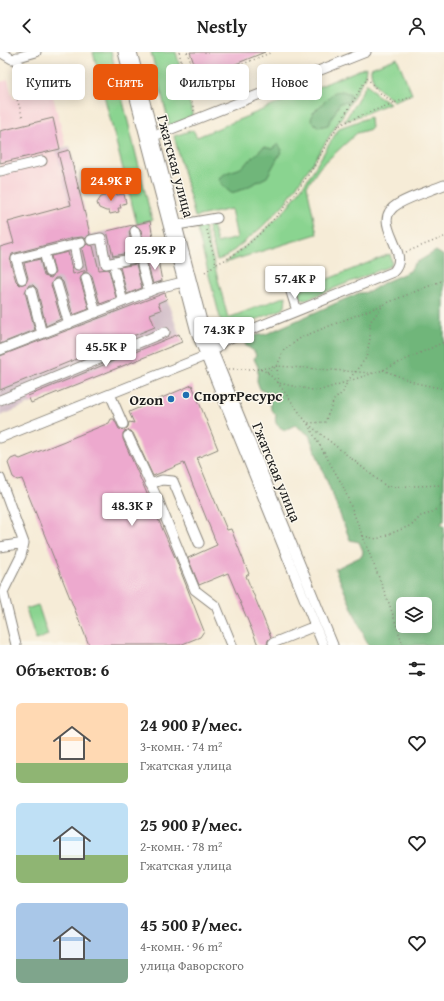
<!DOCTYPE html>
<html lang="ru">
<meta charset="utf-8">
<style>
body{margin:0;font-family:"Gentium Book Plus",serif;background:#f2f2f2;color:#222;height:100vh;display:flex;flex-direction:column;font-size:15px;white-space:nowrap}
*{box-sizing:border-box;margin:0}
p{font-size:13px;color:#767676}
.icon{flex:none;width:22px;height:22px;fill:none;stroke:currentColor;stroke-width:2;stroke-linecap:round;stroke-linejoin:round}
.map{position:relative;height:593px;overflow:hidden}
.sheet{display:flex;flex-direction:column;background:#fff;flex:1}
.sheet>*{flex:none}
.banner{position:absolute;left:12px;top:12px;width:420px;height:36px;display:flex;gap:8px}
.tools{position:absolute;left:396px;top:545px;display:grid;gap:8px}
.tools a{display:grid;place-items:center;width:36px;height:36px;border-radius:6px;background:#fff;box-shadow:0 2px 10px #0003;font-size:20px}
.price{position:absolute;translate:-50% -34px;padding:0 9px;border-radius:4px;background:#fff;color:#222;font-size:13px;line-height:26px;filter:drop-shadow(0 1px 2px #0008)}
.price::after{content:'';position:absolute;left:50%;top:24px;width:12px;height:9px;margin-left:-6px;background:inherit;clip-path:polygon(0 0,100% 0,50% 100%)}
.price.selected{background:#ea580c;color:#fff}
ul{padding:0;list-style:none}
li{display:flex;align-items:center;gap:12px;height:100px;padding:0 16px}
li span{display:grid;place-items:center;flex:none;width:112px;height:80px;border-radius:6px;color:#555}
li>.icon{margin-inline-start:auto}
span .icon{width:48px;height:48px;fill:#fffc;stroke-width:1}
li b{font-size:17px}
h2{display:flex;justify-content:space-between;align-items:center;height:48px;padding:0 16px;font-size:17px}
.tag{padding:0 14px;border-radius:6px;background:#fff;box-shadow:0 2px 10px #0003;font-size:14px;line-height:36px}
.tag.selected{background:#ea580c;color:#fff}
header{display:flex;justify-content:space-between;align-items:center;height:52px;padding:0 16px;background:#fff;font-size:18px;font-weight:700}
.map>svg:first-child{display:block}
.built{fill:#f7cfd5}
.industrial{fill:#d2bdc8}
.green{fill:#8ad490;stroke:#537856}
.forest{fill:#6fb67a;stroke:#46694b;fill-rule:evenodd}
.building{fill:#eda9ce}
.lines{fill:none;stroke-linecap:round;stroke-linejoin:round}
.minor-casing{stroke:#89847a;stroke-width:11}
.path{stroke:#89847a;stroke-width:1.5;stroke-dasharray:1 3;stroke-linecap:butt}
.minor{stroke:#fff;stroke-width:9}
.poi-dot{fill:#1f6fb2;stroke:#fbf7ec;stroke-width:1.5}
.labels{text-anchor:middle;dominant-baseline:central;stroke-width:3;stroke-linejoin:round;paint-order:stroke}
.street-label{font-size:15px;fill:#1c1c1c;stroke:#fbf7ec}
.poi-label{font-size:15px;font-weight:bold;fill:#1c1c1c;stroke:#fbf7ec;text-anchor:start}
</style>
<header><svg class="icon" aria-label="back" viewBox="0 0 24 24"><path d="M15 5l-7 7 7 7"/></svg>Nestly<svg class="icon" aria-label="person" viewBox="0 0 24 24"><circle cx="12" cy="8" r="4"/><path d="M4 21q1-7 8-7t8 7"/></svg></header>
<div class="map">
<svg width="444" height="593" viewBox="0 0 444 593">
<rect width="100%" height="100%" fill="#fbf7ec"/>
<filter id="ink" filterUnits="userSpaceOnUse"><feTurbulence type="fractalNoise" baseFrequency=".025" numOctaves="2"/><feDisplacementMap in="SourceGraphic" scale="8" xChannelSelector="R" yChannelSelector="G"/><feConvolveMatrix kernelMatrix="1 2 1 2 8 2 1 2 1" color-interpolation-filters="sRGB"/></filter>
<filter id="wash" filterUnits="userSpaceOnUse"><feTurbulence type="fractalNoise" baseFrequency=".012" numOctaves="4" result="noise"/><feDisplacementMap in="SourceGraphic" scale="16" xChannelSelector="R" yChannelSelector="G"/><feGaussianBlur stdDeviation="0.9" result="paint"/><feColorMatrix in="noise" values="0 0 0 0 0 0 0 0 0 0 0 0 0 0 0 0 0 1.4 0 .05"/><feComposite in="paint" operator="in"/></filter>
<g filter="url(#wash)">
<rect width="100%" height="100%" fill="#f6ecd7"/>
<!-- built -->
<path class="built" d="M8,28L13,47L51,37L66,94L57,97L76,181L19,234L0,238V30Z"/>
<!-- industrial -->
<path class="industrial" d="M70,94L90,183L150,169L163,237L182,290L0,364V238L19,233L9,196L76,181L56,97Z"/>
<!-- green -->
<path class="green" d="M93,0H111L152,168L137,172Z
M151,0H176L192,60V65L170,75Z
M397,6L412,42L394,49C383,41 370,31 371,16Z
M366,15L365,24L346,58L316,106L285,151L262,175L226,205L217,208L207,172L212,171L217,191L237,186L231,157L195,165L174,84L193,78L197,85Z
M367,31L377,43L390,51L344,70Z
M370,65L371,77L357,81L320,115L307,134L317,182L224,211L263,180L287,156L308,127L339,76Z
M204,173L228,266L286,244L285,254L283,257L229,278L225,279L223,277L196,174Z
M390,202L392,211L390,214L305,248L299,246L296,240Z
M38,553L48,583L36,588L26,557Z"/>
<!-- forest -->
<path class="forest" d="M342,39L351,42L349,50L340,51L328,73L319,75L311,69L312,62L334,40Z
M278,92L282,98L267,125L241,138L231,141L224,135L219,127C228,117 235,120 242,115C250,109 256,101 264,95L272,97Z
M436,199L444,204V469L441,471L444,475V593H368L335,517L362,504L363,499L359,490L350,488L309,383L295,373L285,378C277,374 274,372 276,363L271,358L269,344L260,337L257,329L258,315L254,307L256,303L254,299L246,294L244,289L251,284L266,282L359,241L369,240L385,230L410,219L414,212ZM403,552H425V574H403Z"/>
<g id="blocks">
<!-- building -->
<path class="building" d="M190,0H265L199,27Z
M53,66L60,97L0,111V79Z
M69,98L90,182L85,187L82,185L73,186L12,202L10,209L16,229L20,233L26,231L28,226L24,211L40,207L44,224L51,226L55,221L51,204L68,200L73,222L87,218L82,197L87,192L93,194L99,218L109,217L116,246L100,252L92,224L88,220H84L80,227L89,257L73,263L63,230L59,226H55L51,233L61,267L46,274L37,237L33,233H29L25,240L35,278L0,292V195L14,191L8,170L71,153L58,101Z
M112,138L113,142L116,141L117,143L124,142L126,151L120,153L121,156H118L119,160L110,162L109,159H106L99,156L97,151L101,145L105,144L104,140Z
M150,169L155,196L145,198L141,178L137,174L134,173L129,180L133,200L113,204L107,179Z
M158,208L162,229L153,232L147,210Z
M136,212L142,236L127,242L120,215Z
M165,241L167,247L158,251L161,258L150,262L155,275L0,338V304Z
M179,282L182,290L31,351L28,344Z
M192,333L218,397L197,406L227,478L231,477L249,522L246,524L271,585L268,588L267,593H258L228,521L199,533L188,506L217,493L184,411L153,424L133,381L128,378L123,381V387L177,510L204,579L200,585L180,593H89L22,427L17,428L13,425L8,411L11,407L16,405L20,407L109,371L111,367H114L119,377L125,378L128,375L129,370L134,371L129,360Z"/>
</g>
</g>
<g filter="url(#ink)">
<use href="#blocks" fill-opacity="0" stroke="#89847a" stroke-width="1"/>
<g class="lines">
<!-- minor casing -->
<g class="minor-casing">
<path id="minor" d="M0,0L12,7L36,0
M123,0L196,280L323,593
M132,0L204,277L333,593
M17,5L23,32
M154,84L366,0
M0,119L42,109
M177,173L217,166
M135,179L140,205
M91,188L101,186L106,212L174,198
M74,192L78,213
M44,200L49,220
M142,213L149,240
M115,219L123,250
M86,226L96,261
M22,227L16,207L81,191
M287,227L297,259
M57,232L69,272
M31,239L42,282
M0,298L158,236L183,230
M110,342L123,372
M0,348L165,280
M128,384L159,450L195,538L216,554L232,593
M0,386L205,304L213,300L223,289L393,220C414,200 367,170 398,152C412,144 429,139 444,133
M0,426L24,491L0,495
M150,432L162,428L173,429L199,491
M273,591L315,574
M16,593L3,540L21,504L24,491"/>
</g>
<!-- path -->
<path class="path" d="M179,0L188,35
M187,0L198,30
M184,19L193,15
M17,40V47L23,66
M194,59L188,35L272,0
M338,74L367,26L379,40L394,51
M207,178L216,212C253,198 293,147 314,114C322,102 328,86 338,75C343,69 399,49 411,45
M406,200L444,185
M205,220L216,212
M384,252L370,270V287L366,306L347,330L343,340L334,348L325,370L307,371L343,434L390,554L403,593
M212,274L218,272
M277,314L278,331L307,371L387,435L444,433
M229,317H259L267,320L278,331L318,339L383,318L444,290
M260,317L277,314L372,321
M383,318L416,331L444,337
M267,320L277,314L284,298L302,285L444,228
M363,484L377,487L412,473L421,464L431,461L444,451"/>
<!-- minor -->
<use href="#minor" class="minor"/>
</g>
</g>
<!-- markers -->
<g class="poi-dot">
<circle cx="186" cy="343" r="4"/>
<circle cx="171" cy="347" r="4"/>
</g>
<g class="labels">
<!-- street labels -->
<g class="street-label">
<text transform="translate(176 114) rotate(75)">Гжатская улица</text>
<text transform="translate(277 420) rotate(68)">Гжатская улица</text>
</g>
<!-- poi labels -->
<g class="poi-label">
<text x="194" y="343">СпортРесурс</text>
<text x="163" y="347" text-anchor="end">Ozon</text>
</g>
</g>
</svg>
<div class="tools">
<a><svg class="icon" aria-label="layers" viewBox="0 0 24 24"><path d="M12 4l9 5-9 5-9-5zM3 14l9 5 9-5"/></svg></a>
</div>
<b class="price selected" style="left:111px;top:150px">24.9K ₽</b>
<b class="price" style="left:155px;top:219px">25.9K ₽</b>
<b class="price" style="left:295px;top:248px">57.4K ₽</b>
<b class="price" style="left:224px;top:299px">74.3K ₽</b>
<b class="price" style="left:106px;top:316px">45.5K ₽</b>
<b class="price" style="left:132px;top:475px">48.3K ₽</b>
<div class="banner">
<a class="tag">Купить</a>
<a class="tag selected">Снять</a>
<a class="tag">Фильтры</a>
<a class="tag">Новое</a>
</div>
</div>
<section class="sheet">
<h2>Объектов: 6<svg class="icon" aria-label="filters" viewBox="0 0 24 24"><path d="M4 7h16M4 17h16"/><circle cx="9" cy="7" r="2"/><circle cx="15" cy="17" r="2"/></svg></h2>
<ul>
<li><span style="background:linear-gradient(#ffd9b3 75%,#8fb573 0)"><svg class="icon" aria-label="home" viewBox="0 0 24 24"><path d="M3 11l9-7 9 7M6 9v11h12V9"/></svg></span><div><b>24 900 ₽/мес.</b><p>3-комн. · 74 m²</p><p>Гжатская улица</p></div><svg class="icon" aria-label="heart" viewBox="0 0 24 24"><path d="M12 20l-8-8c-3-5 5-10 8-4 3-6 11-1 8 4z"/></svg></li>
<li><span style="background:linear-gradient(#bfe0f5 65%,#8fb573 0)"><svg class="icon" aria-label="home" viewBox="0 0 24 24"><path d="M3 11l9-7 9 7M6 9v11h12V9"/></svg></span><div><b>25 900 ₽/мес.</b><p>2-комн. · 78 m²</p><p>Гжатская улица</p></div><svg class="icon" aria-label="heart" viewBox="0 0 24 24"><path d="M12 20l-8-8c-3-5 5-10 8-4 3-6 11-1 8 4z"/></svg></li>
<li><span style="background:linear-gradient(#a9c7e8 70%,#7fa58c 0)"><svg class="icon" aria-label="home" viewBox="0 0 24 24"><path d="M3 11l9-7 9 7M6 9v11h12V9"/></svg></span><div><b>45 500 ₽/мес.</b><p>4-комн. · 96 m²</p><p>улица Фаворского</p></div><svg class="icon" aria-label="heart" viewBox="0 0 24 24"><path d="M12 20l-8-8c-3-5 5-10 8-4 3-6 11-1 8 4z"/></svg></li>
</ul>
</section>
